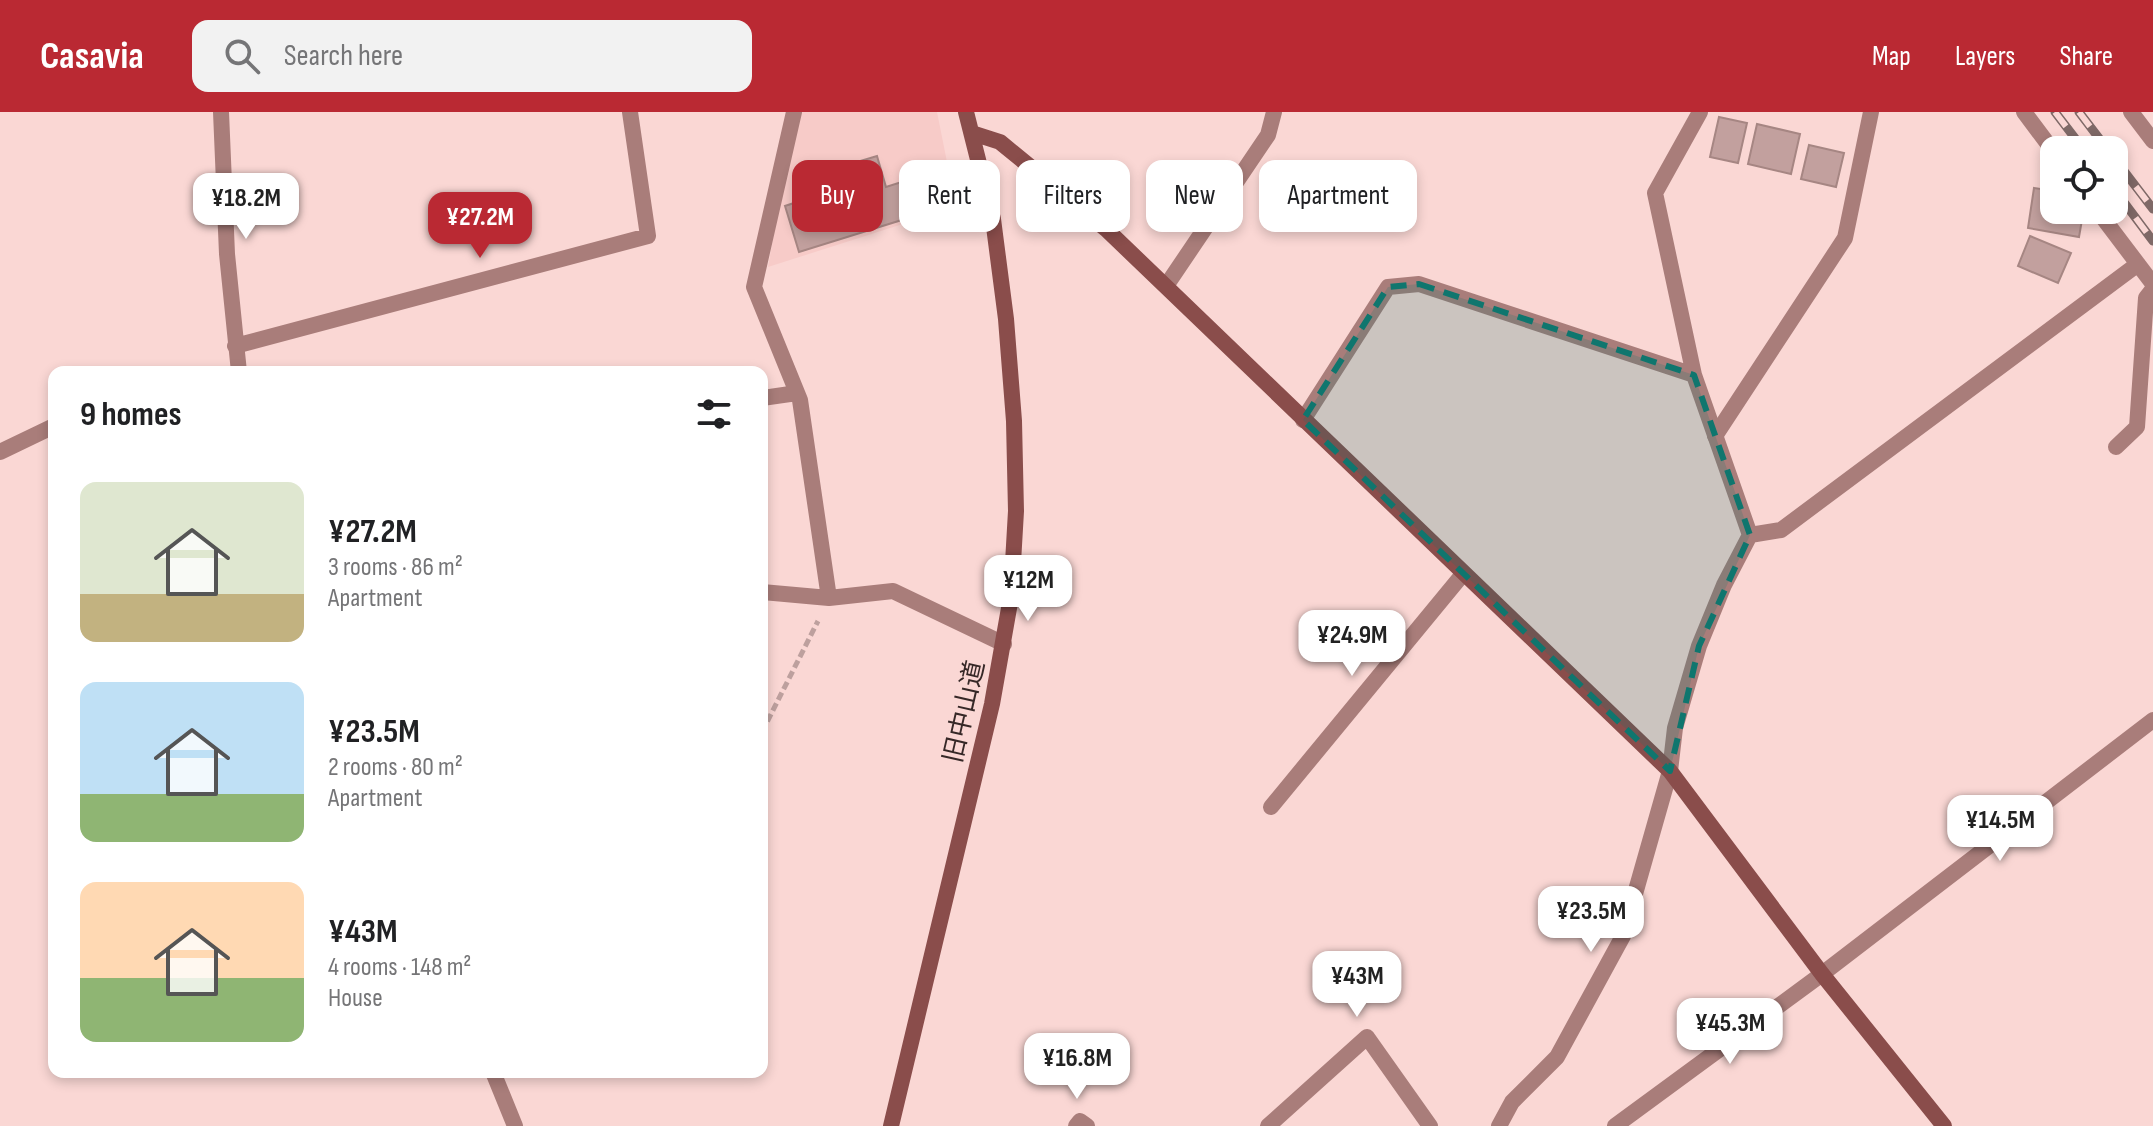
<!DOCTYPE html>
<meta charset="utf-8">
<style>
body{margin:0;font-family:"Sofia Sans Condensed","Noto Sans JP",sans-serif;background:#f2f2f2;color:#202124;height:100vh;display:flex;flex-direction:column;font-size:30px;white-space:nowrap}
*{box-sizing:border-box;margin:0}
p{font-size:26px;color:#757577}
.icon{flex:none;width:44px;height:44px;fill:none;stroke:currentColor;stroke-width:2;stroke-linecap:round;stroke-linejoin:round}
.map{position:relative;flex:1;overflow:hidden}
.sheet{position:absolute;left:48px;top:254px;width:720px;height:712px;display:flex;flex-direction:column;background:#fff;border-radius:16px;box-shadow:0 4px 12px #0003}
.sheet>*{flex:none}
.banner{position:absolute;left:792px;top:48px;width:760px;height:72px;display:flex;gap:16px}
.tools{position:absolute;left:2040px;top:24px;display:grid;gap:16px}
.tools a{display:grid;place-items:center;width:88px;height:88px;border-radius:16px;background:#fff;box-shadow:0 4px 12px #0003;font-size:40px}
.price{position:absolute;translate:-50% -68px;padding:0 18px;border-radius:16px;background:#fff;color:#222;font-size:26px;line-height:52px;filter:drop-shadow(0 2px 4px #0008)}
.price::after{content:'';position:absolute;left:50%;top:48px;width:24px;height:18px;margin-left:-12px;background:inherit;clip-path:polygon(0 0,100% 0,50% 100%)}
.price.active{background:#ba2933;color:#fff}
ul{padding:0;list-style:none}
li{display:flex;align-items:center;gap:24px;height:200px;padding:0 32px}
li span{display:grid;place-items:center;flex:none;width:224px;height:160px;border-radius:16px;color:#555}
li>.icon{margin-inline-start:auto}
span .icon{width:96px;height:96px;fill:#fffc;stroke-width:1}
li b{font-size:34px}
h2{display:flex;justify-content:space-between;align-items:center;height:96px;padding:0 32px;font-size:34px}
.tag{padding:0 28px;border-radius:16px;background:#fff;box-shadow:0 4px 12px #0003;font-size:28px;line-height:72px}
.tag.active{background:#ba2933;color:#fff}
header{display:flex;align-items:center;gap:48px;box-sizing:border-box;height:112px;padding:0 40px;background:#ba2933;color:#fff}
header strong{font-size:38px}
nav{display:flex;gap:44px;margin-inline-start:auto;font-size:28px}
.search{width:560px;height:72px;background:#f2f2f2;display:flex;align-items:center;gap:20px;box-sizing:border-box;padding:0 28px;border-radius:16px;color:#757577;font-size:30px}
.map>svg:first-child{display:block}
.built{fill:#f7cbc8}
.building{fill:#c2a09e;stroke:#a68683;stroke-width:2}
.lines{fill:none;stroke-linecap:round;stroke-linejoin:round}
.path{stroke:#bda09e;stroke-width:5;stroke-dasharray:8 4;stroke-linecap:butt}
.lane{stroke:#a97d7a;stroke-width:16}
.street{stroke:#a97d7a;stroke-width:16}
.secondary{stroke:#8a4d4b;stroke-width:16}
.rail-casing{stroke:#7f6967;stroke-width:9}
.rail{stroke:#fad7d4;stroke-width:6;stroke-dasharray:18;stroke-linecap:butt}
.marked{fill:#0f766e;fill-opacity:0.2;stroke:#0f766e;stroke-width:6;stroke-dasharray:16 10;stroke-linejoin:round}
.labels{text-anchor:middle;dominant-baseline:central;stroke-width:6;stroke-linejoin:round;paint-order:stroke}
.street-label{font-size:26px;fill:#362827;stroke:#fad7d4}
</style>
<header>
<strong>Casavia</strong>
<div class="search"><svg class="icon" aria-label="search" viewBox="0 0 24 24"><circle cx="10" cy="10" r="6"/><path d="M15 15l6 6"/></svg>Search here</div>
<nav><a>Map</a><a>Layers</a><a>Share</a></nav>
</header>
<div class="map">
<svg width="2153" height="1014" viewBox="0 0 2153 1014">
<rect width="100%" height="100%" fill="#fad7d4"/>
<!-- built -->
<path class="built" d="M795,0H937L956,95L768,155Z"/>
<!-- building -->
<path class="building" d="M1719,5L1747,11L1738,51L1710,45Z
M1757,12L1800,22L1791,62L1748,52Z
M1809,33L1844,41L1836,75L1801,67Z
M877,44L886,75L911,67L921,102L799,140L785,94L803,88L797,68Z
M2034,76L2054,79V98L2083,102L2079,125L2028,116Z
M2030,124L2071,141L2058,171L2018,154Z"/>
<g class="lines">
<!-- path -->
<path class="path" d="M762,620L818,509"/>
<!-- lane -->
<path class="lane" d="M1715,324L1845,126L1871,0"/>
<!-- street -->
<path class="street" d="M221,0L227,142L239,260
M794,0L754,175L800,288L829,486L893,479L1004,532
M2024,0L2054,40
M2131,0L2153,29
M2097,98L2153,172
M1166,174L1268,23L1274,0
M235,234L648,124L630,0
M762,286L797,281
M1303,308L1388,175L1419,172L1694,263
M2116,335L2137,315L2146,186L2153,177
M0,340L54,314
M1750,423L1781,418L2138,152
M762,480L829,486
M1271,695L1463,462
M493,960L515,1014
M1076,1014L1080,1009L1087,1014
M1268,1014L1367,925L1430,1014
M1499,1014L1512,990L1557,945L1623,824L1670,659L1675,616L1699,534L1724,473L1750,423L1694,263L1655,81L1700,0
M1615,1014L1822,862L2153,608"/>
<!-- secondary -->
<path class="secondary" d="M972,21L1000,30L1106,117L1670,659L1822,862L1944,1014
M891,1014L992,592L1011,485L1016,399L1014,309L1006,207L993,107L966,0"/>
<!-- rail casing -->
<g class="rail-casing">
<path id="rail" d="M2055,0L2084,38
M2079,0L2108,38
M2114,46L2153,97
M2114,77L2153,129"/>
</g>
<!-- rail -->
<use href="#rail" class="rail"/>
</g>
<!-- marked area -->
<path class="marked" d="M1419,172L1694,263L1750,423L1699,534L1670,659L1303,308L1388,175Z"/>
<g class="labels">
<!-- street labels -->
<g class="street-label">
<text transform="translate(965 600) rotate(-77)">旧中山道</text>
</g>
</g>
</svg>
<div class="tools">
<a><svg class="icon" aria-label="locate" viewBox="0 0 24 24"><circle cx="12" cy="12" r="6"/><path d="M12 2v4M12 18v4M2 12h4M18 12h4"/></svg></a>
</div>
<b class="price" style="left:246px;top:129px">¥18.2M</b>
<b class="price active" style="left:480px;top:148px">¥27.2M</b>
<b class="price" style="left:1028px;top:511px">¥12M</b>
<b class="price" style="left:1352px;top:566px">¥24.9M</b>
<b class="price" style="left:2000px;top:751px">¥14.5M</b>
<b class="price" style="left:1591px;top:842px">¥23.5M</b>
<b class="price" style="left:1357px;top:907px">¥43M</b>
<b class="price" style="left:1730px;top:954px">¥45.3M</b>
<b class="price" style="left:1077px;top:989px">¥16.8M</b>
<div class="banner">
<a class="tag active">Buy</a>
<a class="tag">Rent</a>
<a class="tag">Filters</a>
<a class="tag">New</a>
<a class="tag">Apartment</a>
</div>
<section class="sheet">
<h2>9 homes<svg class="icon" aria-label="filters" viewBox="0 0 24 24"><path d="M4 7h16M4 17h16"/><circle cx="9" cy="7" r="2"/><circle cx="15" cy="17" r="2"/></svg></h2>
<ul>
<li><span style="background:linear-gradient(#dfe7d0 70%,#c2b280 0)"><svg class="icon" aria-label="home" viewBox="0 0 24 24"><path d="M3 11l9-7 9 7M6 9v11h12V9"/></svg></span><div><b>¥27.2M</b><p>3 rooms · 86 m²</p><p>Apartment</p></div></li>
<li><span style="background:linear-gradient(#bfe0f5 70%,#8fb573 0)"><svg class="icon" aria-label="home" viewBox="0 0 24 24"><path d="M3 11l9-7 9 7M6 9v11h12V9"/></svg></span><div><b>¥23.5M</b><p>2 rooms · 80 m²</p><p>Apartment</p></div></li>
<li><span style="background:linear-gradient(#ffd9b3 60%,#8fb573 0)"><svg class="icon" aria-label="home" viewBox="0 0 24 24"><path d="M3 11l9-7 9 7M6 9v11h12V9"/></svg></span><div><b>¥43M</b><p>4 rooms · 148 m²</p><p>House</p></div></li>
</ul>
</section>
</div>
